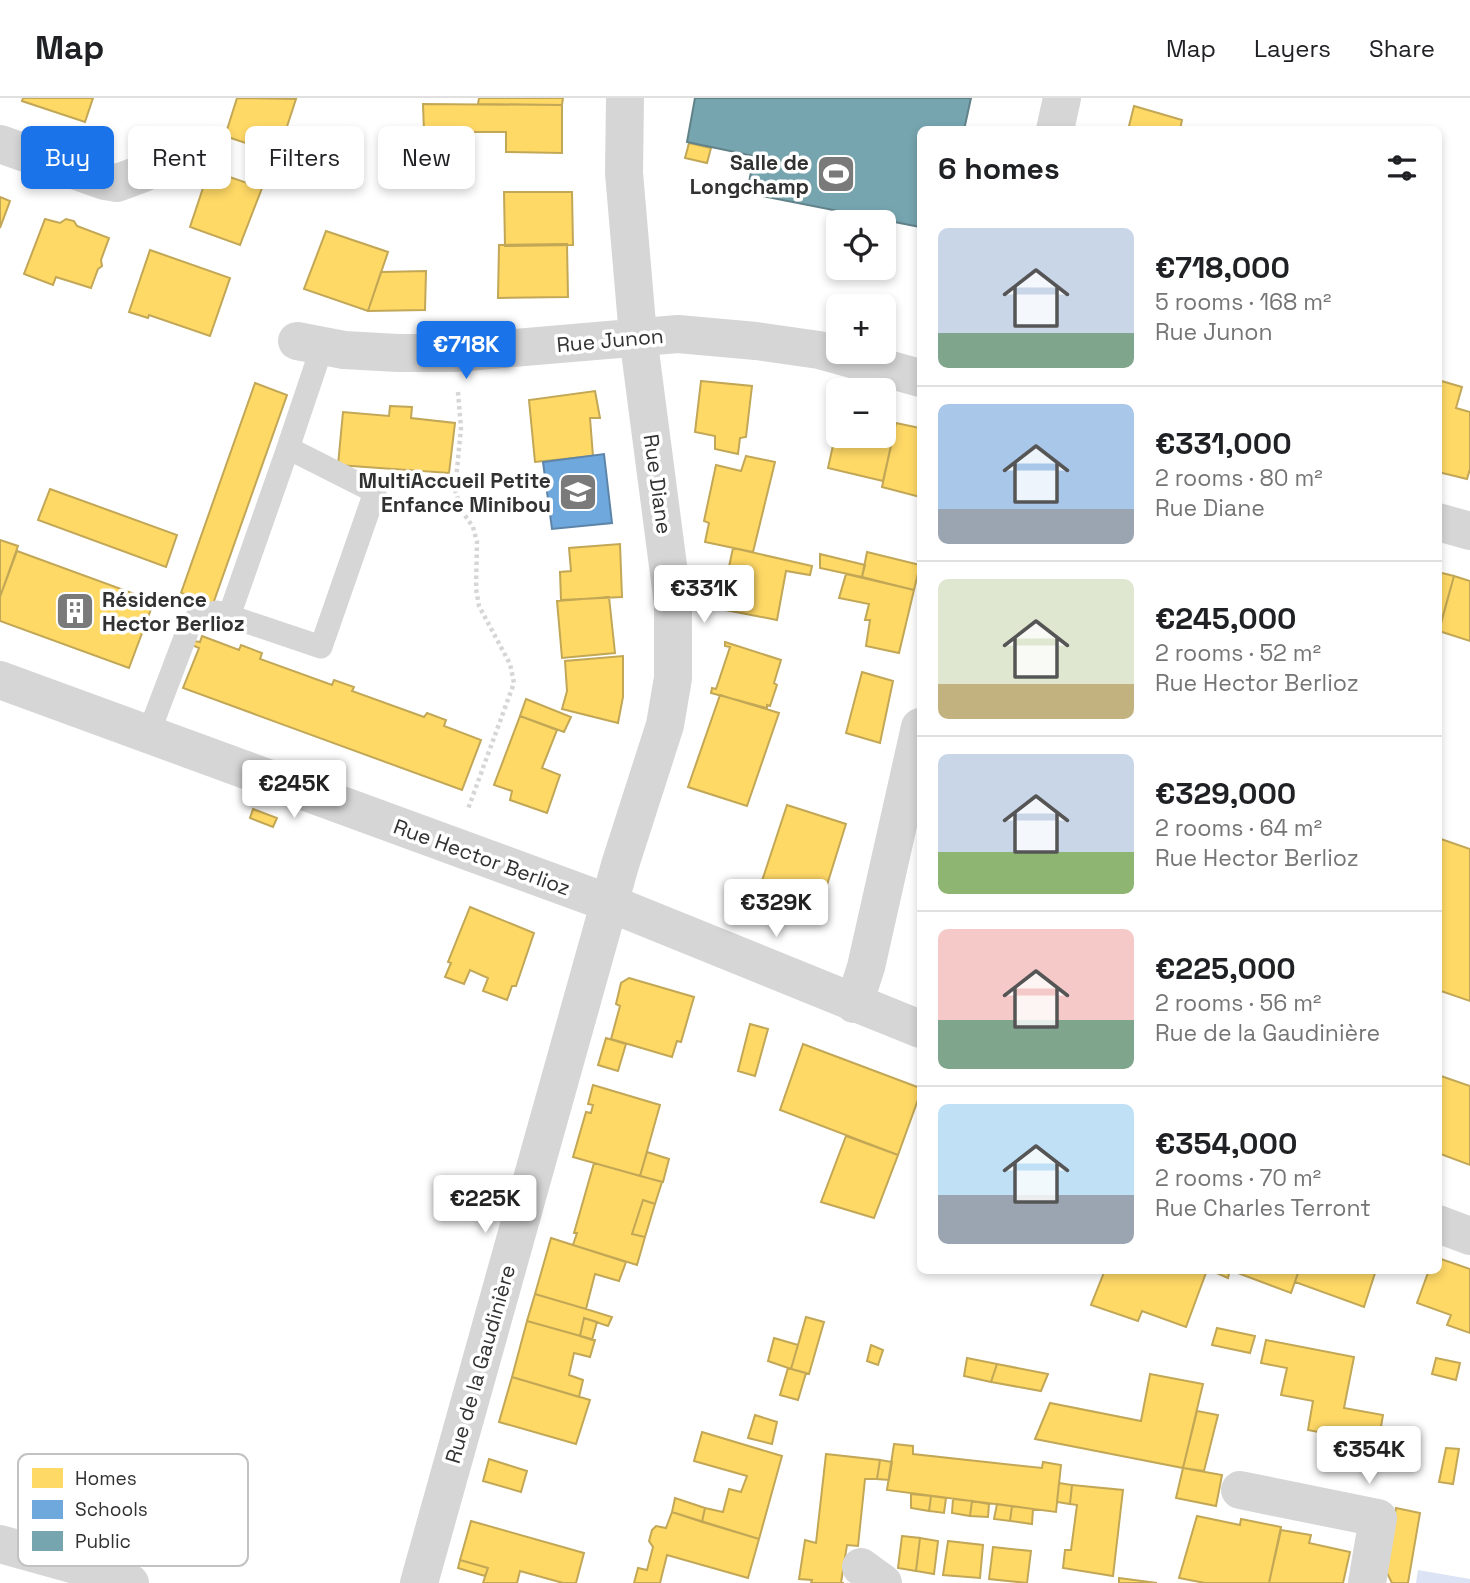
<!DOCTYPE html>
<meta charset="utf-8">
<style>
body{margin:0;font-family:"Space Grotesk",sans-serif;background:#f2f2f2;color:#202124;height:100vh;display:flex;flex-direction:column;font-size:26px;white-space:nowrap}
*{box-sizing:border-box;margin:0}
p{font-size:23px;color:#757577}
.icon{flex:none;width:38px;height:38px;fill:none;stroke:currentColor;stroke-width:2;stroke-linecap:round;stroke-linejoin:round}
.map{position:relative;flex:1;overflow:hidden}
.panel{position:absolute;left:917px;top:28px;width:525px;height:1148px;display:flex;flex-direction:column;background:#fff;border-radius:10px;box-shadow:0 4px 10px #0003}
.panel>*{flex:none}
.top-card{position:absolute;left:21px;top:28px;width:665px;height:63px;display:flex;gap:14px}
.tools{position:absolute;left:826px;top:112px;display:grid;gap:14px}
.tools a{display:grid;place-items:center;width:70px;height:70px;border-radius:10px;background:#fff;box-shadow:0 4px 10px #0003;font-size:35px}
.price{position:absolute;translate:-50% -60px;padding:0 16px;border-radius:7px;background:#fff;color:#222;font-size:23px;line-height:46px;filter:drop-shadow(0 2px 4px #0008)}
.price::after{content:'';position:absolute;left:50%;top:42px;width:21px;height:16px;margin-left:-10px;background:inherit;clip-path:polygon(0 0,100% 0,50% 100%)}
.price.current{background:#1a73e8;color:#fff}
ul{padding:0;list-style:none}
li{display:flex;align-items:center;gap:21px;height:175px;padding:0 21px}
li+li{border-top:2px solid #e0e0e0}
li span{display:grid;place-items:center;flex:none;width:196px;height:140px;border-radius:10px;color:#555}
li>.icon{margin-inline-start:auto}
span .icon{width:84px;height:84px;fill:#fffc;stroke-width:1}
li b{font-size:30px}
h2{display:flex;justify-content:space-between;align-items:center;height:84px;padding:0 21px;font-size:30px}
.pill{padding:0 24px;border-radius:10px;background:#fff;box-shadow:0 4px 10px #0003;font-size:24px;line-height:63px}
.pill.current{background:#1a73e8;color:#fff}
header{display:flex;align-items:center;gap:42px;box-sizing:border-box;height:98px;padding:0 35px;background:#fff;border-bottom:2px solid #e0e0e0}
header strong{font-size:33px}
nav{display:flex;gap:38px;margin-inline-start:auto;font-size:24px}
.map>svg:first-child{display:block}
.water{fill:#dbe3f4}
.homes{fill:#ffd966;stroke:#c2a756;stroke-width:2}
.schools{fill:#6fa8dc;stroke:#5d85a9;stroke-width:2}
.public{fill:#76a5af;stroke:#62828a;stroke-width:2}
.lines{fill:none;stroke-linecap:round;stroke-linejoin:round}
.path{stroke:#d6d6d6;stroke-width:4.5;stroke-dasharray:3.5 3.5;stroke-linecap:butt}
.service{stroke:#d6d6d6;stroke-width:23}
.minor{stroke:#d6d6d6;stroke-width:38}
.labels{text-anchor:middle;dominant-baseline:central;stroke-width:7;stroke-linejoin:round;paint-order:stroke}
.poi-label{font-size:21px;font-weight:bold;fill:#323232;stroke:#fff;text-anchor:end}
.street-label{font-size:21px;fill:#323232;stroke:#fff}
.key{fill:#fff;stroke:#c2c2c2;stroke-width:2}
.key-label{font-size:19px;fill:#323232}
</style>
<header>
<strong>Map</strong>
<nav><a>Map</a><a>Layers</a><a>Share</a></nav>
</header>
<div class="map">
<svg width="1470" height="1485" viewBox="0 0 1470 1485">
<rect width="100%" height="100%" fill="#fff"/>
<!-- water -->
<path class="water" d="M1418,1472L1470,1481V1485H1416Z"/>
<!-- homes -->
<path class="homes" d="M23,0H93L85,24L22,3Z
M237,0L296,1L278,56L225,38Z
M479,0H563L562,7L478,6Z
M423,6L562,7V55L506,54V34H424Z
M1134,8L1182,22L1180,32H1128Z
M689,45L711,50L707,65L685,60Z
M209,72L262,90L240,147L190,129Z
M504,94H572L573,147L505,148Z
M0,99L10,103L0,130Z
M45,121L60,125L66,121L74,123L77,128L109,140L101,162L102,168L98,171L91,190L56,179L53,187L24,176Z
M326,133L388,154L368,213L304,191Z
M567,146L568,199L498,200L499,147Z
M150,152L230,180L210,238L149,217L148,220L129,214Z
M426,173L425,212L368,213L381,174Z
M1438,282L1462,289L1456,310L1470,314V371L1467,381L1438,374Z
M701,283L752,288L746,339L740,340L738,356L715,351V338L695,334Z
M255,285L287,297L213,506L181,495Z
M595,293L600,320H590L593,358L535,364L529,302Z
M390,308L412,309L411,320L455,325L449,375L338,367L343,314L389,318Z
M884,322L896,325L883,383L828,370L838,325V338H884Z
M896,325L920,330V399L882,389Z
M746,358L775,364L753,454L705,444L709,425L704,423L716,367L741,373Z
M50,391L177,437L166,469L38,422Z
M0,442L18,448L0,499Z
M620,446L622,499L561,502L560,474L571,473L569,450Z
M733,450L812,468L810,477L786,473L777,522L720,511Z
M17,453L154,503L129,570L0,523V499Z
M867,454L920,467L914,492L862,479Z
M820,456L865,467L862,479L820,470Z
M1438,474L1454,478L1438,535Z
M846,476L914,492L899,555L866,548L870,522H865L869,506L839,500Z
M1454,478L1470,483V543L1439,533Z
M717,480L725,482L720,510L711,508Z
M609,499L615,555L562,560L557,503Z
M202,538L239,552L241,547L262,555L260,561L332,587L334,582L354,589L352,593L424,619L427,615L446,622L444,628L481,642L462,692L183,590L199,550L192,547L194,543L200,544Z
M725,544L781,562L774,585L777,587L770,608L767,607V610L711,595L712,590L716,591L730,549L725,548Z
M623,558V599L618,625L562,611L567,593L565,563Z
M862,574L893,583L880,645L846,635Z
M720,597L779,615L747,708L688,689Z
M526,601L571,619L564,634L520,618Z
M520,618L557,632L542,670L560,677L547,715L510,702L512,693L494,687Z
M787,707L846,726L817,819L757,798Z
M253,711L277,720L273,729L250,720Z
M1438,740L1470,751V903L1438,892Z
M470,809L534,835L516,888H512L507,902L483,893L488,880L470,872L464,886L445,879L451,865L448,864Z
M629,880L694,899L681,944L677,943L672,959L611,941L620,908L616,906L621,885Z
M750,926L768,931L755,978L738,973Z
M606,940L626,946L618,973L598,967Z
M803,946L920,990V996L898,1057L780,1012Z
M1438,977L1470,988V1067L1438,1055Z
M593,987L660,1007L640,1078L573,1059L586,1014L591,1015L593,1007L588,1006Z
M846,1038L898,1057L874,1120L821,1104Z
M647,1054L669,1061L663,1084L640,1078Z
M594,1065L662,1084L655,1106L643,1102L632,1136L645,1139L637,1167L573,1147L577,1135H574Z
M643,1102L655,1106L645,1139L632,1136Z
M551,1140L626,1164L619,1183L595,1176L586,1211L535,1196Z
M1438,1160L1470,1171V1235L1447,1227L1451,1217L1417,1205L1429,1172H1438Z
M1105,1172H1207L1186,1229L1142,1213L1138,1223L1091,1207Z
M1210,1172H1230L1228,1180Z
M1230,1172H1299L1291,1195Z
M1299,1172H1376L1364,1209L1295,1184Z
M535,1196L586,1211L612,1219L608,1228L584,1220L580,1238L577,1237L527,1223Z
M806,1219L824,1224L809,1276L791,1271Z
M584,1220L597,1224L592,1242L580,1238Z
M527,1223L595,1242L590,1259L574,1255L569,1277L583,1282L579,1299L512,1279Z
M1217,1230L1255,1238L1250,1255L1212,1247Z
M774,1240L798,1247L791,1271L768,1263Z
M1266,1242L1354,1259L1344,1310L1383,1317L1378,1346L1308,1332L1313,1303L1281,1297L1287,1270L1261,1265Z
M871,1247L883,1252L878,1267L867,1263Z
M967,1260L997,1266L991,1284L964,1278Z
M1436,1260L1460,1265L1456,1282L1432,1276Z
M997,1266L1048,1276L1041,1293L991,1284Z
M788,1270L806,1275L798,1302L780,1297Z
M1150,1276L1203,1286L1183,1370L1035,1341L1050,1305L1141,1323Z
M512,1279L590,1302L576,1346L499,1324Z
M1197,1313L1218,1317L1204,1373L1183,1370Z
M755,1317L777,1324L772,1346L748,1340Z
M702,1334L782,1358L759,1441L702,1424L705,1410L723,1414L729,1391L741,1394L747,1378L694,1363Z
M894,1346L913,1348V1356L1042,1370L1043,1364L1061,1367L1056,1414L887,1392Z
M1446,1350L1459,1351L1453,1386L1439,1384Z
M826,1356L880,1362L877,1381H865L858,1448L847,1447L841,1485H844H811L812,1482L799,1481L805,1442L816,1445Z
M489,1361L527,1373L521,1394L483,1383Z
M880,1362L892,1364L889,1382L877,1381Z
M1183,1370L1222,1377L1216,1408L1176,1400Z
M1059,1385L1072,1387L1070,1406L1057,1404Z
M1072,1387L1123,1392L1113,1478L1063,1470L1065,1452H1071L1077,1407L1070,1406Z
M911,1396L931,1398L929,1413L911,1410Z
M931,1398L946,1400L944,1415L929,1413Z
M675,1400L705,1410L702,1424L672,1414Z
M953,1401L972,1403L970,1418L952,1415Z
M972,1403L989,1406L988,1419L970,1418Z
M997,1406L1012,1408L1010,1423L994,1421Z
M1012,1408L1033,1411L1032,1426L1010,1423Z
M1396,1410L1420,1415L1408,1485H1392L1385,1471Z
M672,1414L759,1441L748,1480L667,1457L660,1485H634L638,1470L647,1472L653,1449L649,1443L652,1432L656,1428L666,1430Z
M1197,1418L1240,1427L1241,1421L1281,1429L1269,1485H1205L1179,1480Z
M471,1423L584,1455L576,1485H563L520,1473L517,1485H483L488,1470L460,1462Z
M1281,1432L1311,1437L1309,1445L1350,1454L1343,1485H1269Z
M902,1438L920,1440L916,1473L898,1470Z
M920,1440L938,1443L934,1476L916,1473Z
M948,1443L983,1447L980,1480L943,1477Z
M993,1449L1031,1453L1027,1485L989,1481Z
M460,1462L488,1470L485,1478L458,1470Z
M1119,1480L1157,1485H1119Z"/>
<!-- schools -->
<path class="schools" d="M604,356L612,425L552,431L543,364Z"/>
<!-- public -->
<path class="public" d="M695,0H971L964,32H920V129L747,95L754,58L687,44Z"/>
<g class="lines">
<!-- path -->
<path class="path" d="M458,294L461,330L455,392L462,413L473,429L477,444L476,491L479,508L510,566L514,585L468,711"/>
<!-- service -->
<path class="service" d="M229,518L288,350
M148,637L189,529L199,517L217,514L321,549L375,394L288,350L322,249"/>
<!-- minor -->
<path class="minor" d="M1055,32L1062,0
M0,46L105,83L117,85L144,75
M297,243L344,252L398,255H455L678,236L756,243L819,252L920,280
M1438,424L1470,433
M0,582L609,805L920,931
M854,906L866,869L920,629
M1438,1126L1470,1138
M1240,1392L1378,1420L1367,1485
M0,1446L79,1468L130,1485
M861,1469L883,1485
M419,1485L620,767L665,627L673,580V506L638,238L629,133L624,75L625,0"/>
</g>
<!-- icons -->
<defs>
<g id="stadium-square" transform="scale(2.0125)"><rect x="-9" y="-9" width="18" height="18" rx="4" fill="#7a7a7a" stroke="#fff"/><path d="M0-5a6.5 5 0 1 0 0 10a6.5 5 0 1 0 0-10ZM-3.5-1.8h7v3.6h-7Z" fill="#fff"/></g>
<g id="school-square" transform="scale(2.0125)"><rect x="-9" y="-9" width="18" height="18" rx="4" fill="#7a7a7a" stroke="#fff"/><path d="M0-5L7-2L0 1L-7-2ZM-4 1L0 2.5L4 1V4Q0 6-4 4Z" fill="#fff"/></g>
<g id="building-square" transform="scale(2.0125)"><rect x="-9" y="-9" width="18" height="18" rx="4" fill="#7a7a7a" stroke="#fff"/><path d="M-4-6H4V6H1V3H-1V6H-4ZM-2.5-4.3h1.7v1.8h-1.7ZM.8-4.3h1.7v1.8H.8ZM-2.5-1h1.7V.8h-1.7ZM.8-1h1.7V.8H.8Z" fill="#fff"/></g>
</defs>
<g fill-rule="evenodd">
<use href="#stadium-square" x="836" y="76"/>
<use href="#school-square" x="578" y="394"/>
<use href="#building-square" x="75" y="513"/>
</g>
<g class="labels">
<!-- poi labels -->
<g class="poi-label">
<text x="809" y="64">Salle de<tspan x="809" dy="24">Longchamp</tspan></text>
<text x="551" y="382">MultiAccueil Petite<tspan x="551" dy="24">Enfance Minibou</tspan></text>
<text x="102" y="501" text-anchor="start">Résidence<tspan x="102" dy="24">Hector Berlioz</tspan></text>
</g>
<!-- street labels -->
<g class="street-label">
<text transform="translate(610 242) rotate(-5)">Rue Junon</text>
<text transform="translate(658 386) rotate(82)">Rue Diane</text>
<text transform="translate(482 759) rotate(20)">Rue Hector Berlioz</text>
<text transform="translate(480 1266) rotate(-74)">Rue de la Gaudinière</text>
</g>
</g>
<!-- legend -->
<rect x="18" y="1356" width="230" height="112" rx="10" class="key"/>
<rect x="32" y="1370" width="31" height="20" fill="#ffd966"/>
<rect x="32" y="1402" width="31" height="19" fill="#6fa8dc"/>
<rect x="32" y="1433" width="31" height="20" fill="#76a5af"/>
<g class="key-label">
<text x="75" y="1387">Homes</text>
<text x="75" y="1418">Schools</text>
<text x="75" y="1450">Public</text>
</g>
</svg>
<div class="tools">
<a><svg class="icon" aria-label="locate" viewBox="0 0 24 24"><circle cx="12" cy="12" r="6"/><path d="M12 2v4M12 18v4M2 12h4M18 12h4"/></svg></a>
<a>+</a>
<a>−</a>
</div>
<b class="price current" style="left:466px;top:283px">€718K</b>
<b class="price" style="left:704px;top:527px">€331K</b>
<b class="price" style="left:294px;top:722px">€245K</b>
<b class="price" style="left:776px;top:841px">€329K</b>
<b class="price" style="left:485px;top:1137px">€225K</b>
<b class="price" style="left:1369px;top:1388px">€354K</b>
<div class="top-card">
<a class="pill current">Buy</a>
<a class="pill">Rent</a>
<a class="pill">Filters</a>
<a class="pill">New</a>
</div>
<section class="panel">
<h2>6 homes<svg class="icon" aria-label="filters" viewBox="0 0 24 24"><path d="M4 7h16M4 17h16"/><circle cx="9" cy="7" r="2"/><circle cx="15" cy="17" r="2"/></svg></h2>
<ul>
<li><span style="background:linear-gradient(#c9d6e8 75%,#7fa58c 0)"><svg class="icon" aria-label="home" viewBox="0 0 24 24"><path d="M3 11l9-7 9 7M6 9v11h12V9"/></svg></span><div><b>€718,000</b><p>5 rooms · 168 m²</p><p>Rue Junon</p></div></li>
<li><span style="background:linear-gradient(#a9c7e8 75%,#9aa5b1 0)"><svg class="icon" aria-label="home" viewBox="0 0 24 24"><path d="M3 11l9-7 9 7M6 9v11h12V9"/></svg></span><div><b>€331,000</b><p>2 rooms · 80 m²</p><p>Rue Diane</p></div></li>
<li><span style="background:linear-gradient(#dfe7d0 75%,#c2b280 0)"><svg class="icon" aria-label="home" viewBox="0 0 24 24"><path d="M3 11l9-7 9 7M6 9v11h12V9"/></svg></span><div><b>€245,000</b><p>2 rooms · 52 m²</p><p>Rue Hector Berlioz</p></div></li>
<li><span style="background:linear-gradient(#c9d6e8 70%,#8fb573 0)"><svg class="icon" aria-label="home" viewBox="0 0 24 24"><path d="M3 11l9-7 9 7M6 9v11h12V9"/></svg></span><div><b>€329,000</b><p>2 rooms · 64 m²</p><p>Rue Hector Berlioz</p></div></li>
<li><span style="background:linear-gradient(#f6c9c9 65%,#7fa58c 0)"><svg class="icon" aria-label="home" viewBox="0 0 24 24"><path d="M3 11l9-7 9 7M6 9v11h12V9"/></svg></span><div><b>€225,000</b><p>2 rooms · 56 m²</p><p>Rue de la Gaudinière</p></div></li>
<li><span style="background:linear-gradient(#bfe0f5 65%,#9aa5b1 0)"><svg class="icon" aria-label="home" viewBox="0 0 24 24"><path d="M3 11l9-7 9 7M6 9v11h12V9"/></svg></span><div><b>€354,000</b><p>2 rooms · 70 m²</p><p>Rue Charles Terront</p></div></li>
</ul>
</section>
</div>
